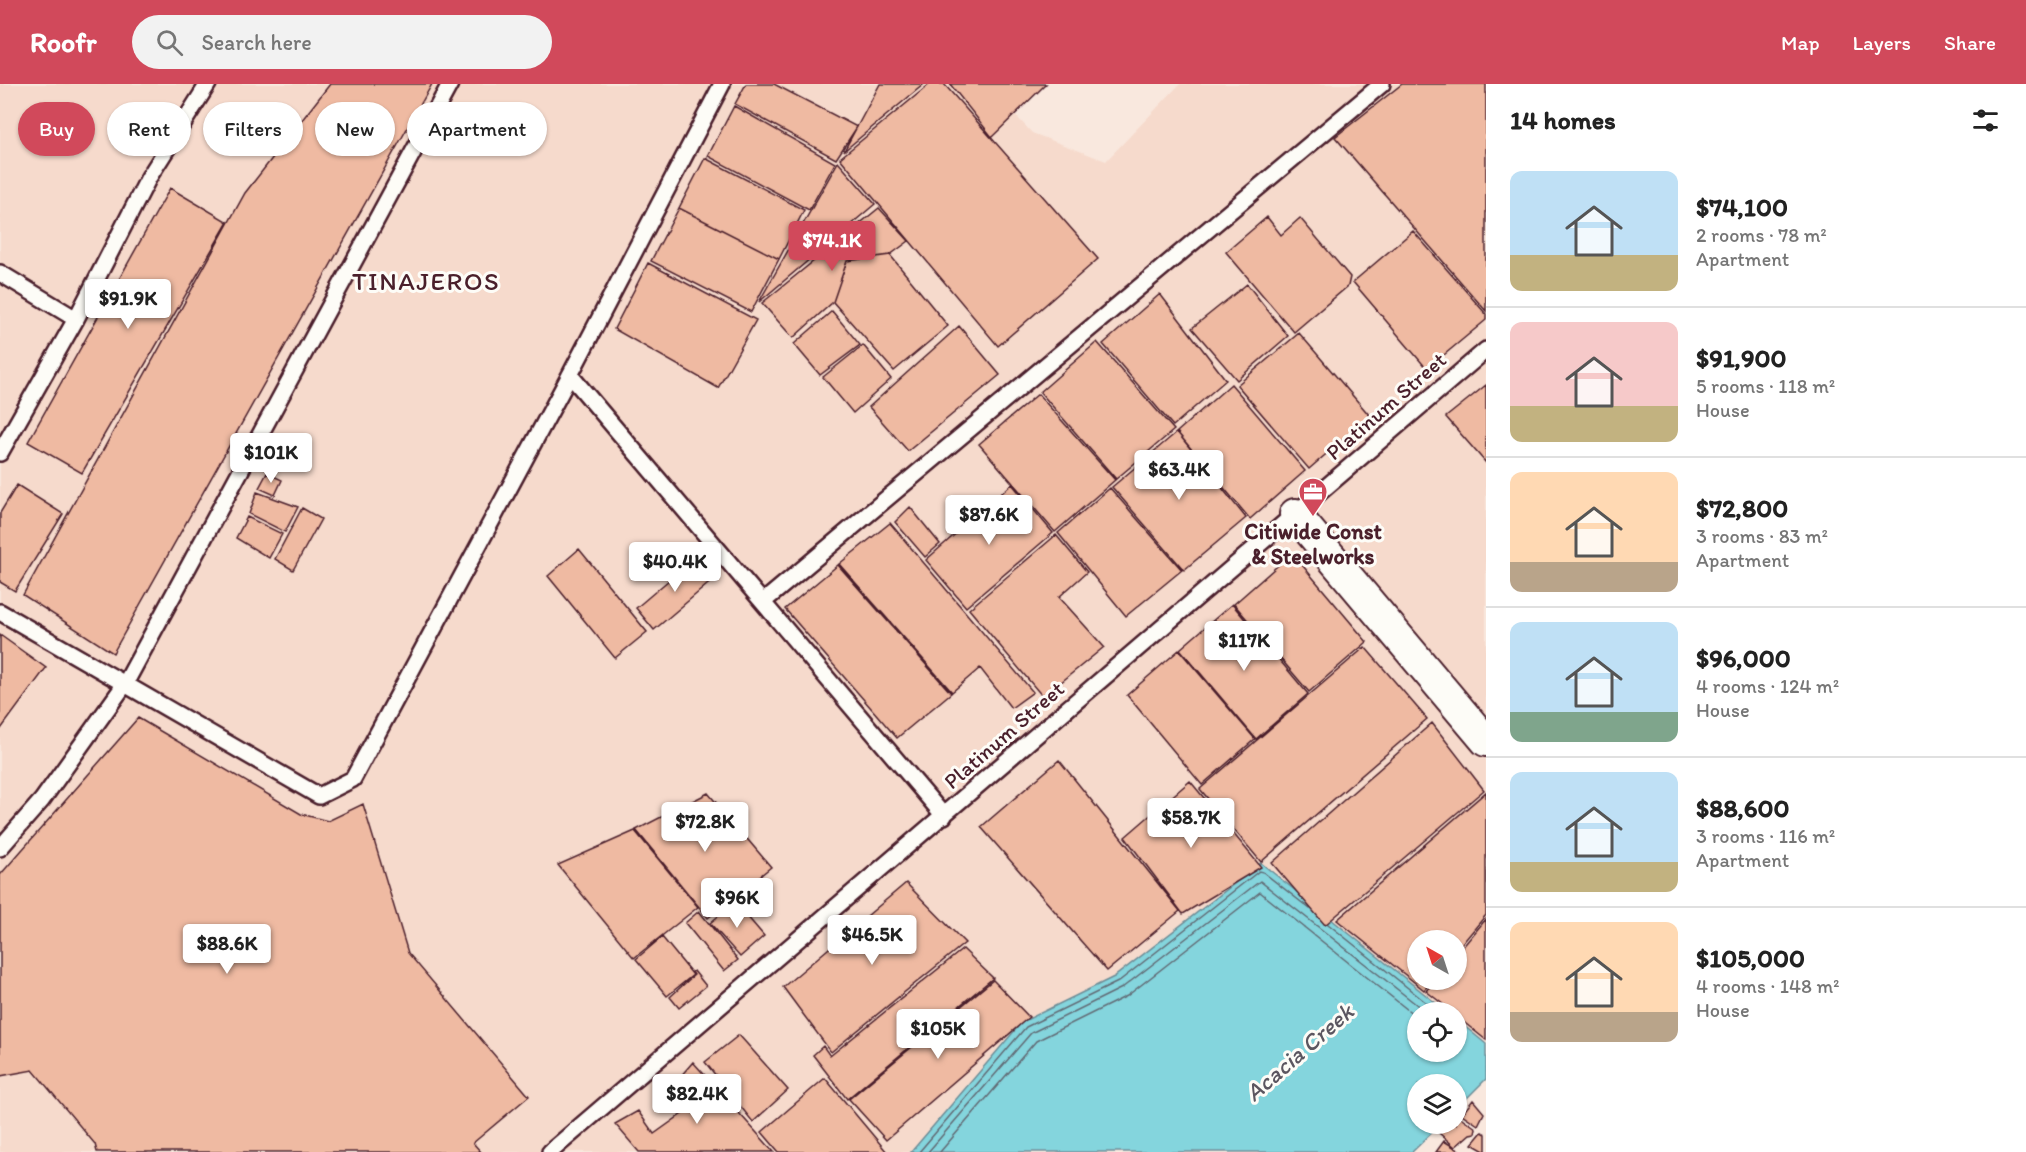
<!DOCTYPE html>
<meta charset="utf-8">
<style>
body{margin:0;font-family:Itim,sans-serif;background:#f2f2f2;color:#222;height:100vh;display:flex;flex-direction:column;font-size:22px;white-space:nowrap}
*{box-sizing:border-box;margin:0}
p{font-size:20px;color:#767676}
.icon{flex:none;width:33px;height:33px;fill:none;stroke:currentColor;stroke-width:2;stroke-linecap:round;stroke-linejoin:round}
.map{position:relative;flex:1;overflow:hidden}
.side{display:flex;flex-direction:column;background:#fff;width:540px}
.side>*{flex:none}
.banner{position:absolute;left:18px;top:18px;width:570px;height:54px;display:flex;gap:12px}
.needle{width:39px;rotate:321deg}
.buttons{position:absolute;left:1407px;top:846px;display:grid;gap:12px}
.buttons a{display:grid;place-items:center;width:60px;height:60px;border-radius:50%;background:#fff;box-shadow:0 2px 4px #0004;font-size:30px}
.price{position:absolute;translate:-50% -51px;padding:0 14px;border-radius:6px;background:#fff;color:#222;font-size:20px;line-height:39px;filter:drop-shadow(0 2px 3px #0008)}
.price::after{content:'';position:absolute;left:50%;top:36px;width:18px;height:14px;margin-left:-9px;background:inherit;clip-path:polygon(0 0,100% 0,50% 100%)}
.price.on{background:#d1495b;color:#fff}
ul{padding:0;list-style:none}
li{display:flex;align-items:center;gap:18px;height:150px;padding:0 24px}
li+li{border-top:2px solid #e0e0e0}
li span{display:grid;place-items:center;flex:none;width:168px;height:120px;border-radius:12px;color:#555}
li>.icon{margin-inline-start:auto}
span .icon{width:72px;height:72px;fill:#fffc;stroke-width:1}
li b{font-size:26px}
h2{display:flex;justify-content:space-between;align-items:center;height:72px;padding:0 24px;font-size:26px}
.pill{padding:0 21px;border-radius:27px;background:#fff;box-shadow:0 2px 4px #0004;font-size:21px;line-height:54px}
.pill.on{background:#d1495b;color:#fff}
header{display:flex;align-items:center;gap:36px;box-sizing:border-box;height:84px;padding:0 30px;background:#d1495b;color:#fff}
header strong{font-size:28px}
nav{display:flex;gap:33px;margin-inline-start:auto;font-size:21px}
.search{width:420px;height:54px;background:#f2f2f2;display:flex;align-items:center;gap:15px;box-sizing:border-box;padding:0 21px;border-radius:33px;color:#767676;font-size:22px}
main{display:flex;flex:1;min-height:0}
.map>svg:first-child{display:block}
.built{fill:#f6dacc;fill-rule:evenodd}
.water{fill:#84d5dd;stroke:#6d8c96;stroke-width:1.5}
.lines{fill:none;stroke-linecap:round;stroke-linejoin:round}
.shore{stroke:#616872;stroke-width:1.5}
.building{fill:#efbaa2;stroke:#4a1f2b;stroke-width:1.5}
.service-casing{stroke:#4a1f2b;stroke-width:20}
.minor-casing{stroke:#4a1f2b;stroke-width:34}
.service{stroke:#fdfcf7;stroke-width:15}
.minor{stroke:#fdfcf7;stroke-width:30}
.labels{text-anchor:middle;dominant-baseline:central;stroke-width:6;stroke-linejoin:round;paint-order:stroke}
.street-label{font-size:22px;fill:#4a1f2b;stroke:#fdfcf7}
.poi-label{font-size:22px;font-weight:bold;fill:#4a1f2b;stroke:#fdfcf7}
.water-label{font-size:24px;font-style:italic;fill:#5b5660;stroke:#fdfcf7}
.quarter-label{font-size:26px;letter-spacing:1.5px;fill:#4a1f2b;stroke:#fdfcf7}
</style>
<header>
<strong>Roofr</strong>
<div class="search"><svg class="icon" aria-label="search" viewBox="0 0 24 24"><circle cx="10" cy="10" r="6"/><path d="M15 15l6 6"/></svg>Search here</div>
<nav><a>Map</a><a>Layers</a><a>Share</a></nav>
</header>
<main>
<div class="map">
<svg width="1486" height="1068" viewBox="0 0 1486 1068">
<rect width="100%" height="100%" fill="#f9e8de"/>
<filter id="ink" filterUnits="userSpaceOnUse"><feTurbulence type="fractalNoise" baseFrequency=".0167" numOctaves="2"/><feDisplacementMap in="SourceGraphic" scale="12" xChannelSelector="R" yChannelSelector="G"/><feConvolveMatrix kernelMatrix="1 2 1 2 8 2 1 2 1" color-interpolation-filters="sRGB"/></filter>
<g filter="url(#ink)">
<!-- built -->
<path class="built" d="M0,0H1031L1007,22L1032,49L1106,77L1180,0H1486V960L1457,936L1456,928H1447L1261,779L1114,893L1022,938L911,1068H0ZM1418,856H1456V896H1418Z"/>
<!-- water -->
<path class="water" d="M1261,779L1447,928H1418V968H1456L1457,936L1486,960V995L1457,1024L1456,1000H1418V1040H1441L1412,1068H911L1022,938L1114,893Z"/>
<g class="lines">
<!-- shore -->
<path class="shore" d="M1328,840L1438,928
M919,1068L1026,943L1118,898L1259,787L1263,788L1310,825
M928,1068L1031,949L1122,904L1260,797L1426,928
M940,1068L1036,957L1127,912L1260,808L1418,934"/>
</g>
<!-- building -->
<path class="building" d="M330,0H432L113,569L23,511L245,109Z
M746,0H774L857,43L836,75L735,20Z
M880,0H924L844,67Z
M930,0H944L1098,175L998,262L840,74Z
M950,0H1046L992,53Z
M1402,0H1486V227L1335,53Z
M734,22L835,79L809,126L708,72Z
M705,74L804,126L779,175L679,124Z
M838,78L875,120L759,218Z
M170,104L228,138L82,389L28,358Z
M679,124L779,175L751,228L651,177Z
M879,124L909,157L890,171L847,177L833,218L793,254L762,219Z
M1267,133L1281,151L1300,134L1350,193L1348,202L1294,248L1226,168Z
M1413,147L1486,230V236L1427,285L1353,198Z
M890,171L948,242L894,287L833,218L847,177Z
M648,179L756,236L718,304L614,245Z
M1247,200L1288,252L1237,296L1192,244Z
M1160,210L1226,296L1173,342L1103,260Z
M832,227L860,261L820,291L794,260Z
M959,242L1000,291L908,367L869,323Z
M1299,249L1370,332L1309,385L1237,301Z
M1097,258L1174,346L1116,395L1040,308Z
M863,261L891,295L853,329L823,293Z
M1231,300L1305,387L1250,435L1177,348Z
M1486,301V379L1446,333Z
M1038,310L1115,396L1055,448L979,360Z
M1177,348L1246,434L1184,486L1112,403Z
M267,389L282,396L275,411L259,404Z
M1012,400L1053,449L966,523L926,476Z
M17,401L63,430L15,507L0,498V429Z
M1110,404L1182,486L1126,532L1058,449Z
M257,408L298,423L285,448L249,430Z
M910,423L940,460L925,473L895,438Z
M302,424L321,435L293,486L275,475Z
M247,433L282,450L269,474L236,454Z
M890,439L1033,608L1011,624L980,584L952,608L839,480Z
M1056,451L1087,488L1059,513L1104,563L1043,613L969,525Z
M579,465L647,548L615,574L548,492Z
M1292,469L1367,558L1309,608L1234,520Z
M696,473L714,495L654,546L636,524Z
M838,481L951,609L897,654L785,525Z
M1232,520L1308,610L1256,655L1180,565Z
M0,551L46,584L1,645H0Z
M1365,563L1427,635L1261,778L1200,705Z
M1179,566L1255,655L1202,701L1127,611Z
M138,634L301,730L328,737L363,720L408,869L529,1012L473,1059L481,1068H97L95,1060L33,986L0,992V791Z
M1432,639L1484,706L1325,841L1272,779Z
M1059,676L1180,827L1107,887L981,743Z
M1190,697L1261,783L1183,830L1125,753Z
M1486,708V831L1456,867V856H1418V896H1433L1424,906L1337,836Z
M708,709L771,783L708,834L636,746Z
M635,747L698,823L634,874L558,781Z
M906,799L965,859L831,968L783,903Z
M735,818L764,852L740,873L710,839Z
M699,827L738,876L724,887L685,839Z
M1486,835V956L1456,932V928H1453L1426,907L1436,896H1456V871Z
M662,853L693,891L667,912L636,875Z
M963,865L993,894L847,1015L813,971L823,962L830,972Z
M694,887L706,902L679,924L670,913L694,891L692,888Z
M993,896L1029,933L886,1056L849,1015Z
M739,951L788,1006L753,1038L705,978Z
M693,978L774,1068H639L615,1040L638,1027L654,1050L696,1020L679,994Z
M825,994L887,1068H779L762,1048Z
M1473,1016L1484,1029L1478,1041L1462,1030Z
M1459,1032L1476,1044L1475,1049L1470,1050L1455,1063L1439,1049L1450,1040H1456V1034Z
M1482,1048L1486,1050V1068L1472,1060Z
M1444,1057L1462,1068H1436Z"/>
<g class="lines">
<!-- service casing -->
<g class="service-casing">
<path id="service" d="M0,189L76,235L0,369
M76,235L149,93L208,0
M570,291L944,732
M763,518L1382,0
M0,528L319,712L353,695L570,291L722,0
M0,764L42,716L125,600L450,0
M550,1068L1486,266"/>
</g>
<!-- minor casing -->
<g class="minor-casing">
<path id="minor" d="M1295,430L1486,657"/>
</g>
<!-- service -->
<use href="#service" class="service"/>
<!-- minor -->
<use href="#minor" class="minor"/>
</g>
</g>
<!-- icons -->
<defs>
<g id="office-pin" transform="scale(1.5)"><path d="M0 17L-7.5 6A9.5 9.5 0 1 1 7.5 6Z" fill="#d1495b" stroke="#fdfcf7"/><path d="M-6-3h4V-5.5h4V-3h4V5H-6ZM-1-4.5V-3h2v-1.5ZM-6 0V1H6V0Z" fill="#fff"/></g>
</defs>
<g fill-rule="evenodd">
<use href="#office-pin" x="1313" y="408"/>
</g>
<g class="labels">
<!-- street labels -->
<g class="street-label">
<text transform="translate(1386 322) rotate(-41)">Platinum Street</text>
<text transform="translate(1004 651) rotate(-41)">Platinum Street</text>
</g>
<!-- poi labels -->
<g class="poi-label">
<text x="1313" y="447">Citiwide Const<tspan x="1313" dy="25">&amp; Steelworks</tspan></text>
</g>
<!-- water labels -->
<g class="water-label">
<text transform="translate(1299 968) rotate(-41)">Acacia Creek</text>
</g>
<!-- quarter labels -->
<g class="quarter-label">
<text x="426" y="197">TINAJEROS</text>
</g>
</g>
</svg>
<div class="buttons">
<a><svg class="needle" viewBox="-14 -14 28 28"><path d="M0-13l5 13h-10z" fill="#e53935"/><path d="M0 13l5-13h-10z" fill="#767676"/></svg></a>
<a><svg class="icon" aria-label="locate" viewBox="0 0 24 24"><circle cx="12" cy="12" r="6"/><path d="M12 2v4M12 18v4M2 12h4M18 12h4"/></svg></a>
<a><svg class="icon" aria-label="layers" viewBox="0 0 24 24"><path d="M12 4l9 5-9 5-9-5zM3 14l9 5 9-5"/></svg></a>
</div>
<b class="price on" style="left:832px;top:188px">$74.1K</b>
<b class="price" style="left:128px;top:246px">$91.9K</b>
<b class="price" style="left:271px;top:400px">$101K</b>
<b class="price" style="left:1179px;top:417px">$63.4K</b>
<b class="price" style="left:989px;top:462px">$87.6K</b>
<b class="price" style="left:675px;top:509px">$40.4K</b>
<b class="price" style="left:1244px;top:588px">$117K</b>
<b class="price" style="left:1191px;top:765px">$58.7K</b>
<b class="price" style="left:705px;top:769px">$72.8K</b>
<b class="price" style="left:737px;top:845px">$96K</b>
<b class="price" style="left:872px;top:882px">$46.5K</b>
<b class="price" style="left:227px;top:891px">$88.6K</b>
<b class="price" style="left:938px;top:976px">$105K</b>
<b class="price" style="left:697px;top:1041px">$82.4K</b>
<div class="banner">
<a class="pill on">Buy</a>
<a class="pill">Rent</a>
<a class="pill">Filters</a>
<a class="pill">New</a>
<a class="pill">Apartment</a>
</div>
</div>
<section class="side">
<h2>14 homes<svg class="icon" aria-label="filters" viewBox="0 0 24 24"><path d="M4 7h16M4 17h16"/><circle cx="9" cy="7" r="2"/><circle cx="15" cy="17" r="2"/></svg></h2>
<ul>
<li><span style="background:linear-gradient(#bfe0f5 70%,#c2b280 0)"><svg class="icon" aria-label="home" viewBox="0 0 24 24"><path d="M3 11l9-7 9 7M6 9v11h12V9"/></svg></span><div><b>$74,100</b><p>2 rooms · 78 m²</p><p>Apartment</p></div></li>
<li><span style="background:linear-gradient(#f6c9c9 70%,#c2b280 0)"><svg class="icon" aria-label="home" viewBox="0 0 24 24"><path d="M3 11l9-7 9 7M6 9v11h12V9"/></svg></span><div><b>$91,900</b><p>5 rooms · 118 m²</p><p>House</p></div></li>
<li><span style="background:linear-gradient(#ffd9b3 75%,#b9a48a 0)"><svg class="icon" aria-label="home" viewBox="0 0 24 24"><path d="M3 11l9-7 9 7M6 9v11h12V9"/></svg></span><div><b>$72,800</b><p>3 rooms · 83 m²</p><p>Apartment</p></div></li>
<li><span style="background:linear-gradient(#bfe0f5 75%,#7fa58c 0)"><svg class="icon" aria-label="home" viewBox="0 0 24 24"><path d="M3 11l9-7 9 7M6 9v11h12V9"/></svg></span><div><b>$96,000</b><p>4 rooms · 124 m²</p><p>House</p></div></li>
<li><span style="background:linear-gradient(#bfe0f5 75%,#c2b280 0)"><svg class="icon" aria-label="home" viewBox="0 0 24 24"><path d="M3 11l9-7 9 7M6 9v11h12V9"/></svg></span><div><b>$88,600</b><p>3 rooms · 116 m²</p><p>Apartment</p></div></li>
<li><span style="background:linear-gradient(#ffd9b3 75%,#b9a48a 0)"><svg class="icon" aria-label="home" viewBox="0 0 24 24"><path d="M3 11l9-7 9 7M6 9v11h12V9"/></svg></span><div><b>$105,000</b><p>4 rooms · 148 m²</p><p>House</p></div></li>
</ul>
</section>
</main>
